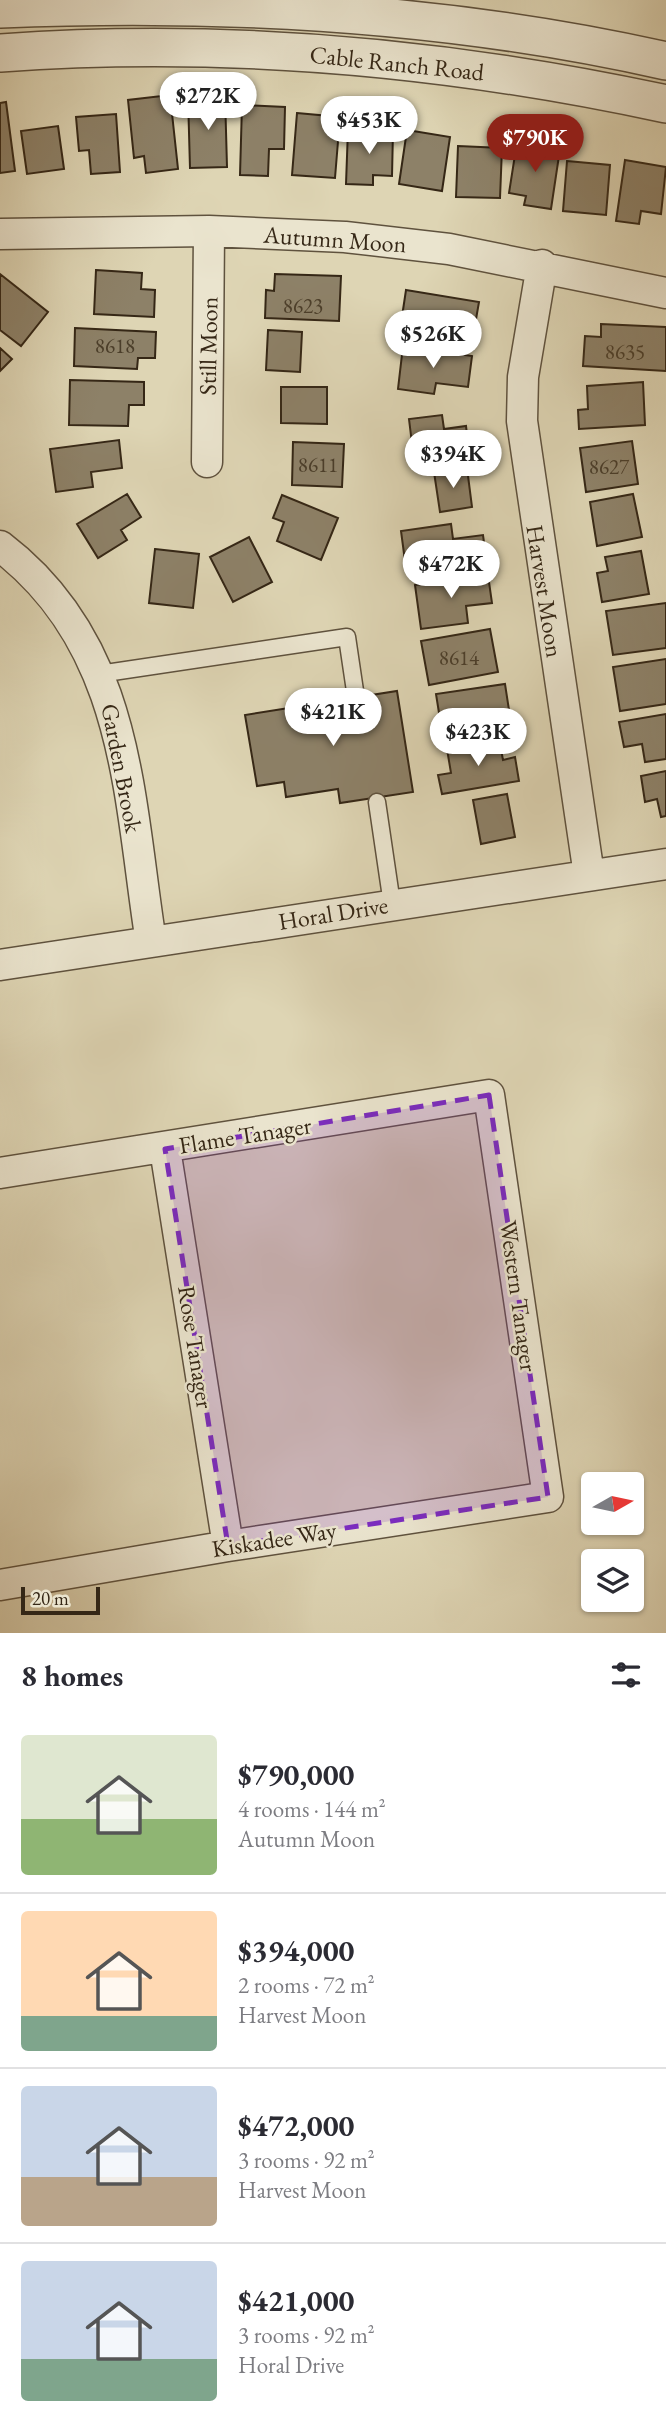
<!DOCTYPE html>
<meta charset="utf-8">
<style>
body{margin:0;font-family:"EB Garamond",serif;background:#f7f7f7;color:#2b2b33;height:100vh;display:flex;flex-direction:column;font-size:26px;white-space:nowrap}
*{box-sizing:border-box;margin:0}
p{font-size:23px;color:#7c7c81}
.icon{flex:none;width:38px;height:38px;fill:none;stroke:currentColor;stroke-width:2;stroke-linecap:round;stroke-linejoin:round}
.map{position:relative;height:1633px;overflow:hidden}
.drawer{display:flex;flex-direction:column;background:#fff;flex:1}
.drawer>*{flex:none}
.needle{width:46px;rotate:81deg}
.tools{position:absolute;left:581px;top:1472px;display:grid;gap:14px}
.tools a{display:grid;place-items:center;width:63px;height:63px;border-radius:7px;background:#fff;box-shadow:0 2px 5px #0004;font-size:35px}
.scale{position:absolute;left:21px;bottom:18px;width:79px;box-sizing:border-box;padding-left:7px;border:4px solid #352716;border-top:0;font-size:19px;line-height:24px;white-space:nowrap;color:#352716;-webkit-text-stroke:5px #eae4ce;paint-order:stroke}
.price{position:absolute;translate:-50% -60px;padding:0 16px;border-radius:24px;background:#fff;color:#222;font-size:23px;line-height:46px;filter:drop-shadow(0 2px 4px #0008)}
.price::after{content:'';position:absolute;left:50%;top:42px;width:21px;height:16px;margin-left:-10px;background:inherit;clip-path:polygon(0 0,100% 0,50% 100%)}
.price.current{background:#8f2418;color:#fff}
ul{padding:0;list-style:none}
li{display:flex;align-items:center;gap:21px;height:175px;padding:0 21px}
li+li{border-top:2px solid #e1e1e2}
li span{display:grid;place-items:center;flex:none;width:196px;height:140px;border-radius:7px;color:#555}
li>.icon{margin-inline-start:auto}
span .icon{width:84px;height:84px;fill:#fffc;stroke-width:1}
li b{font-size:30px}
h2{display:flex;justify-content:space-between;align-items:center;height:84px;padding:0 21px;font-size:30px}
.map>svg:first-child{display:block}
.building{fill:#8d8168;stroke:#352716;stroke-width:2}
.lines{fill:none;stroke-linecap:round;stroke-linejoin:round}
.service-casing{stroke:#5f523e;stroke-width:19}
.minor-casing{stroke:#5f523e;stroke-width:33}
.tertiary-casing{stroke:#5f523e;stroke-width:40}
.service{stroke:#eae4ce;stroke-width:16}
.minor{stroke:#eae4ce;stroke-width:30}
.tertiary{stroke:#eae4ce;stroke-width:37}
.marked{fill:#7b2cbf;fill-opacity:0.2;stroke:#7b2cbf;stroke-width:5;stroke-dasharray:14 9;stroke-linejoin:round}
.labels{text-anchor:middle;dominant-baseline:central;stroke-width:5;stroke-linejoin:round;paint-order:stroke}
.number-label{font-size:21px;fill:#4b3e2a}
.street-label{font-size:24px;fill:#352716;stroke:#eae4ce}
</style>
<div class="map">
<svg width="666" height="1633" viewBox="0 0 666 1633">
<rect width="100%" height="100%" fill="#ded5b4"/>
<filter id="stains"><feTurbulence type="fractalNoise" baseFrequency=".00286" numOctaves="4"/><feColorMatrix values="0 0 0 0 .2 0 0 0 0 .09 0 0 0 0 .02 0 0 0 .5 -.17"/></filter>
<radialGradient id="worn" r=".72"><stop offset=".6" stop-color="#630" stop-opacity="0"/><stop offset="1" stop-color="#630" stop-opacity=".3"/></radialGradient>
<!-- building -->
<path class="building" d="M170,95L178,169L146,173L144,156L134,158L128,100Z
M225,95L227,167L190,168L188,97Z
M6,102L15,171L0,173V103Z
M242,105L285,107L284,149H269L268,176L240,175Z
M297,113L340,117L335,178L292,175Z
M116,114L120,172L91,174L89,150L79,151L76,117Z
M58,126L64,169L27,174L21,131Z
M348,129L393,131L392,176L373,175V185L346,184Z
M407,130L450,137L442,191L399,184Z
M517,142L560,149L551,209L524,205L526,196L509,193Z
M458,146L502,148L500,198L456,197Z
M625,160L666,167L661,214L641,211L639,224L616,221Z
M567,161L610,165L606,215L563,211Z
M96,270L142,273L141,289L155,290L154,317L94,314Z
M0,274L48,312L21,346L0,330Z
M275,274L341,276L339,321L265,318L266,290L274,291Z
M406,290L479,302L472,342L400,330Z
M601,324L666,327V371L583,366L585,336L601,337Z
M75,328L156,332L155,358H138L137,369L74,366Z
M268,330L302,332L300,372L266,370Z
M403,346L472,356L468,387L436,383L434,394L398,389Z
M0,348L12,359L0,371Z
M70,380L144,382V405H129L128,426L69,425Z
M643,382L645,425L579,429L578,410L588,409L587,386Z
M281,387H327V424L281,423Z
M442,415L444,429L466,426L469,453L414,460L409,419Z
M119,440L122,468L91,472L93,487L56,492L50,449Z
M632,441L638,484L586,492L580,448Z
M293,442L344,444L342,487L292,485Z
M467,468L472,507L440,512L434,472Z
M127,494L141,517L121,530L127,540L98,558L77,524Z
M633,494L642,537L597,546L590,502Z
M282,495L338,518L321,560L277,541L284,522L273,518Z
M451,524L453,539L483,535L487,564L418,574L416,559L405,561L401,531Z
M249,537L272,582L233,602L210,557Z
M155,549L199,554L193,608L149,603Z
M641,551L649,594L602,602L597,573L608,571L605,557Z
M488,575L492,603L466,606L468,623L421,629L415,585Z
M666,603V648L613,655L606,611Z
M490,629L498,672L429,685L421,641Z
M666,659V704L620,711L613,667Z
M505,684L509,710L479,714L481,732L443,738L436,694Z
M397,691L413,792L340,803L338,789L286,797L284,782L257,786L245,715Z
M666,714V759L645,762L642,744L624,747L619,722Z
M499,739L503,760L515,757L519,781L442,794L438,775L451,773L447,749Z
M666,771V816L661,817L657,799L645,802L641,776Z
M507,794L515,837L481,844L473,800Z"/>
<g class="lines">
<!-- service casing -->
<g class="service-casing">
<path id="service" d="M99,674L347,637L355,691
M377,802L392,904"/>
</g>
<!-- minor casing -->
<g class="minor-casing">
<path id="minor" d="M0,234L209,231L345,237L449,249L666,293
M542,265L523,377L522,421L589,875
M207,462L209,231
M0,546C130,645 128,796 151,942
M0,965L666,864
M165,1149L228,1546
M0,1173L489,1095L548,1497L228,1546L0,1585"/>
</g>
<!-- tertiary casing -->
<g class="tertiary-casing">
<path id="tertiary" d="M0,9C222,0 449,12 666,61
M0,53C222,37 448,57 666,104"/>
</g>
<!-- service -->
<use href="#service" class="service"/>
<!-- minor -->
<use href="#minor" class="minor"/>
<!-- tertiary -->
<use href="#tertiary" class="tertiary"/>
</g>
<!-- marked area -->
<path class="marked" d="M489,1095L548,1497L228,1546L165,1149Z"/>
<g class="labels">
<!-- number labels -->
<g class="number-label">
<text x="303" y="305">8623</text>
<text x="115" y="345">8618</text>
<text x="625" y="351">8635</text>
<text x="318" y="464">8611</text>
<text x="609" y="466">8627</text>
<text x="459" y="657">8614</text>
</g>
<!-- street labels -->
<g class="street-label">
<text transform="translate(397 63) rotate(6)">Cable Ranch Road</text>
<text transform="translate(335 239) rotate(4)">Autumn Moon</text>
<text transform="translate(208 346) rotate(-89)">Still Moon</text>
<text transform="translate(545 591) rotate(81)">Harvest Moon</text>
<text transform="translate(122 768) rotate(79)">Garden Brook</text>
<text transform="translate(333 913) rotate(-9)">Horal Drive</text>
<text transform="translate(245 1135) rotate(-9)">Flame Tanager</text>
<text transform="translate(519 1296) rotate(82)">Western Tanager</text>
<text transform="translate(196 1347) rotate(81)">Rose Tanager</text>
<text transform="translate(274 1539) rotate(-9)">Kiskadee Way</text>
</g>
</g>
<rect width="100%" height="100%" filter="url(#stains)"/>
<rect width="100%" height="100%" fill="url(#worn)"/>
</svg>
<div class="tools">
<a><svg class="needle" viewBox="-14 -14 28 28"><path d="M0-13l5 13h-10z" fill="#e53935"/><path d="M0 13l5-13h-10z" fill="#7c7c81"/></svg></a>
<a><svg class="icon" aria-label="layers" viewBox="0 0 24 24"><path d="M12 4l9 5-9 5-9-5zM3 14l9 5 9-5"/></svg></a>
</div>
<div class="scale">20 m</div>
<b class="price" style="left:208px;top:132px">$272K</b>
<b class="price" style="left:369px;top:156px">$453K</b>
<b class="price current" style="left:535px;top:174px">$790K</b>
<b class="price" style="left:433px;top:370px">$526K</b>
<b class="price" style="left:453px;top:490px">$394K</b>
<b class="price" style="left:451px;top:600px">$472K</b>
<b class="price" style="left:333px;top:748px">$421K</b>
<b class="price" style="left:478px;top:768px">$423K</b>
</div>
<section class="drawer">
<h2>8 homes<svg class="icon" aria-label="filters" viewBox="0 0 24 24"><path d="M4 7h16M4 17h16"/><circle cx="9" cy="7" r="2"/><circle cx="15" cy="17" r="2"/></svg></h2>
<ul>
<li><span style="background:linear-gradient(#dfe7d0 60%,#8fb573 0)"><svg class="icon" aria-label="home" viewBox="0 0 24 24"><path d="M3 11l9-7 9 7M6 9v11h12V9"/></svg></span><div><b>$790,000</b><p>4 rooms · 144 m²</p><p>Autumn Moon</p></div></li>
<li><span style="background:linear-gradient(#ffd9b3 75%,#7fa58c 0)"><svg class="icon" aria-label="home" viewBox="0 0 24 24"><path d="M3 11l9-7 9 7M6 9v11h12V9"/></svg></span><div><b>$394,000</b><p>2 rooms · 72 m²</p><p>Harvest Moon</p></div></li>
<li><span style="background:linear-gradient(#c9d6e8 65%,#b9a48a 0)"><svg class="icon" aria-label="home" viewBox="0 0 24 24"><path d="M3 11l9-7 9 7M6 9v11h12V9"/></svg></span><div><b>$472,000</b><p>3 rooms · 92 m²</p><p>Harvest Moon</p></div></li>
<li><span style="background:linear-gradient(#c9d6e8 70%,#7fa58c 0)"><svg class="icon" aria-label="home" viewBox="0 0 24 24"><path d="M3 11l9-7 9 7M6 9v11h12V9"/></svg></span><div><b>$421,000</b><p>3 rooms · 92 m²</p><p>Horal Drive</p></div></li>
</ul>
</section>
